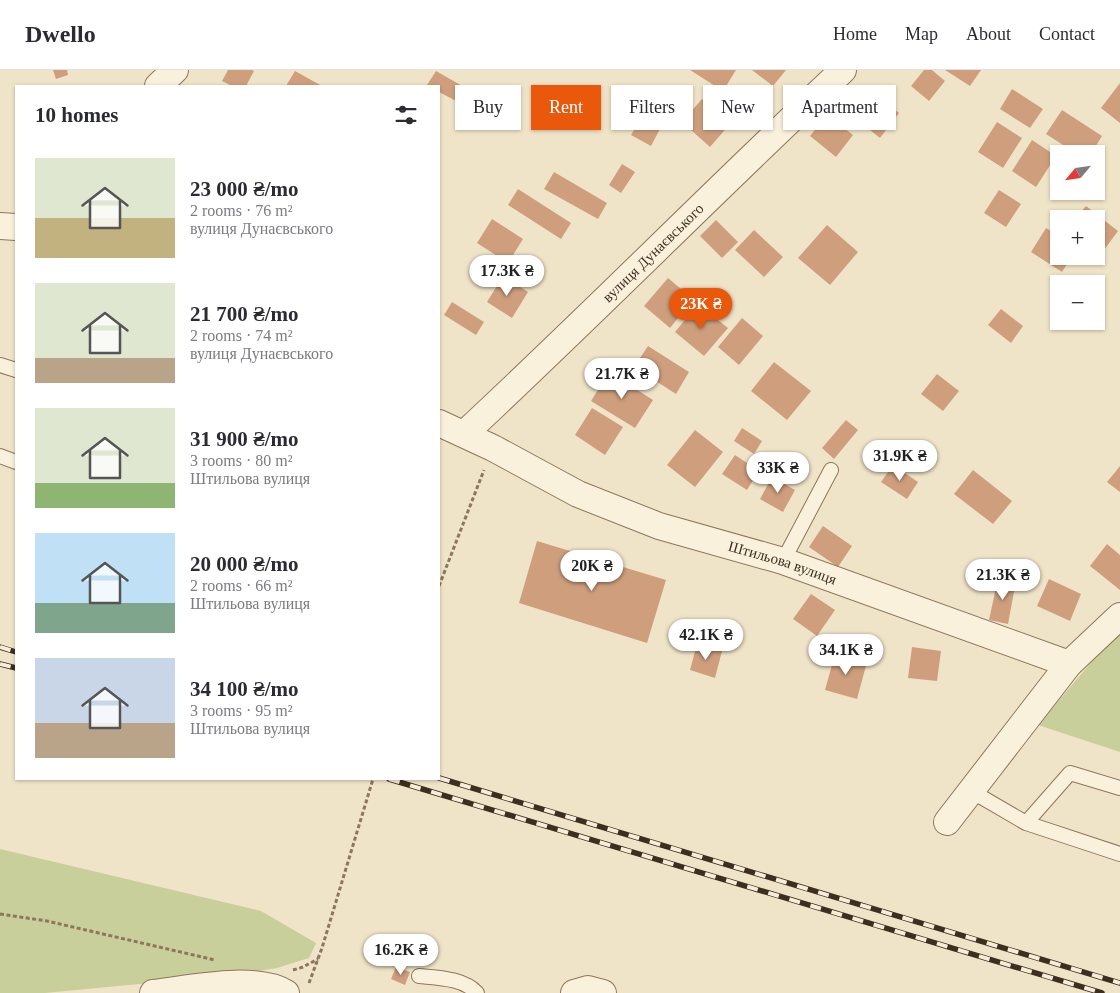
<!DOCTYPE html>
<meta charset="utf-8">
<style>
body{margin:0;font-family:Georgia,serif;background:#f7f7f7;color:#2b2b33;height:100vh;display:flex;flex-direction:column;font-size:19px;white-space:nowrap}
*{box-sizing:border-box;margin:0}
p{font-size:16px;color:#7c7c81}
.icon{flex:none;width:28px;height:28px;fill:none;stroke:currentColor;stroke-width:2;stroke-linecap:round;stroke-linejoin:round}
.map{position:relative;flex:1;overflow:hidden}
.sheet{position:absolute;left:15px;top:15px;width:425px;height:695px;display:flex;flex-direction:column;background:#fff;border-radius:0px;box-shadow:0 1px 4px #0004}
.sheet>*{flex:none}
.top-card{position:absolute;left:455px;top:15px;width:475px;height:45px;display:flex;gap:10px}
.needle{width:32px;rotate:241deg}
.controls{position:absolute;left:1050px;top:75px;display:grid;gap:10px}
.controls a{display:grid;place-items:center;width:55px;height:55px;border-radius:0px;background:#fff;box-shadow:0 1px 4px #0004;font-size:25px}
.price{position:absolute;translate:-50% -42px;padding:0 11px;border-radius:18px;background:#fff;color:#222;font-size:16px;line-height:32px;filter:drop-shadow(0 1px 2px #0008)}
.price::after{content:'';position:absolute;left:50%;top:30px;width:15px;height:11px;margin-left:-8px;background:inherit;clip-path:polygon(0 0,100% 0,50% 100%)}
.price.active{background:#ea580c;color:#fff}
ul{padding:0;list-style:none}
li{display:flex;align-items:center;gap:15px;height:125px;padding:0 20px}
li span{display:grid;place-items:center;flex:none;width:140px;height:100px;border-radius:0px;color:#555}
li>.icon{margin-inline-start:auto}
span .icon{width:60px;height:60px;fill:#fffc;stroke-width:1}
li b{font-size:21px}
h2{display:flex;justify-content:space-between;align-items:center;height:60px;padding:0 20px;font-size:21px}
.chip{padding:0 18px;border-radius:0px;background:#fff;box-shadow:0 1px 4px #0004;font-size:18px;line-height:45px}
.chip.active{background:#ea580c;color:#fff}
header{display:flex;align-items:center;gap:30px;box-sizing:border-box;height:70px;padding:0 25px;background:#fff;border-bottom:1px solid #e1e1e2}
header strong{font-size:24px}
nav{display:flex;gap:28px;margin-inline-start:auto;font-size:18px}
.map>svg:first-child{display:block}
.green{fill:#c9cf9b}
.building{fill:#cf9f7d}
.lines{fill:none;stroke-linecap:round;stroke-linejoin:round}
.service-casing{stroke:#8d765c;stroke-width:16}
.minor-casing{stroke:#8d765c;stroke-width:28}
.path{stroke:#8d765c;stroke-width:3;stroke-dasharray:4 2.5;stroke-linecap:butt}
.service{stroke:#faf1dc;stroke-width:14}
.minor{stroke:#faf1dc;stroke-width:26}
.rail-casing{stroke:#3d2e20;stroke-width:5.5}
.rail{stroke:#f7eed8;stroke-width:4;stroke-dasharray:11;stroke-linecap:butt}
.labels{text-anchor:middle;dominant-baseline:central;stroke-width:4;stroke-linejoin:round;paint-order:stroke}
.street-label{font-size:15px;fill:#3d2e20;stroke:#f7eed8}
</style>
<header>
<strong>Dwello</strong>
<nav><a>Home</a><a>Map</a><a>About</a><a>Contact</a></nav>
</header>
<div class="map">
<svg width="1120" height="923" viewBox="0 0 1120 923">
<rect width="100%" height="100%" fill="#f0e4c8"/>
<!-- green -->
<path class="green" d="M1120,563V682L1038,655L1099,583Z
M0,779L261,841L316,873L309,888L277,898L234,905L45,923H0Z"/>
<!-- building -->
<path class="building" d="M53,0H67L68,5L56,9Z
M228,0H252L254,1L246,16H232L222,11Z
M690,0H736L723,21Z
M752,0H786L773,16Z
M924,0H932L945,11L929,31L911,16Z
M945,0H981L970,16Z
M295,1L322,16H286Z
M436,1L464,17L456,31L439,22V16L427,15Z
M1120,13V53L1101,38Z
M1012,19L1043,39L1030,58L1000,39Z
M648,24L669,35L664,45L643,33Z
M875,24L899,43L880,68L855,48Z
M702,29L730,54L710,77L682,52Z
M1062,40L1102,66L1091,84H1077L1046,64Z
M827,45L853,65L836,87L810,66Z
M642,46L661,57L651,76L631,65Z
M997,52L1022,68L1003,98L978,82Z
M1032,70L1056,86L1036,117L1012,101Z
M622,94L635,102L621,123L609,115Z
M554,102L607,133L598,149L544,119Z
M518,119L571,153L561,169L508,135Z
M999,120L1021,134L1006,157L984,143Z
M1086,136L1118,161L1104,180L1096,174V149H1075Z
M492,149L523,169L508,193L477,173Z
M716,150L738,172L722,188L700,166Z
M827,155L858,182L830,215L798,188Z
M1046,158L1059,166V186H1072L1062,202L1031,182Z
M754,160L783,187L764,207L735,180Z
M503,206L528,222L512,248L487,232Z
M668,208L693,229L670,258L644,236Z
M452,232L484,252L476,265L444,245Z
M698,234L728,258L704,286L675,262Z
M1001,239L1023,256L1011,273L988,255Z
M742,248L763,266L739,295L718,277Z
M648,276L689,302L676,324L634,297Z
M774,292L811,321L787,350L751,321Z
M609,302L653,330L635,358L591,331Z
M937,304L959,321L943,341L921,324Z
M592,338L623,357L605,385L575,365Z
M846,350L858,360L834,389L822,378Z
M742,358L762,371L754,384L734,371Z
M695,360L723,382L695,417L667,395Z
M735,385L759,401L747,420L722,404Z
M893,395L918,412L907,429L881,412Z
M1120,396V422L1107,412Z
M973,400L1012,431L993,454L954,424Z
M772,407L795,420L783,442L760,429Z
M823,456L852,476L838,497L809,477Z
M537,471L666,510L647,573L519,533Z
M1107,474L1120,485V520L1090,496Z
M998,508L1016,511L1008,554L989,550Z
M1049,509L1081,524L1070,551L1037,536Z
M811,524L835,540L817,566L793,549Z
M697,574L722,581L715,608L690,600Z
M912,577L941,581L937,611L908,608Z
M835,584L867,592L857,629L825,620Z
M396,897L410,902L405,915L391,909Z"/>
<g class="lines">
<!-- service casing -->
<g class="service-casing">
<path id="service" d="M0,295L16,300
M0,386L16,392
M783,491L831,400
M971,721L1026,753L1120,784
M1026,753L1070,703L1120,718
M419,906C438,908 463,908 477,923"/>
</g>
<!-- minor casing -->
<g class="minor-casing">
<g id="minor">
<path d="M158,16L175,0"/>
<path d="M0,156L16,157"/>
<path id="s1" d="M439,353L493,378L578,424L659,456L783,491L1069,594"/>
<path id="s2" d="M464,364C592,245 715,120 843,0"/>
<path d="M947,752L1069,594L1120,546"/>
<path d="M153,923C188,919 255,904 286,923"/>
<path d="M574,923L588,919L603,923"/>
</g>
</g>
<!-- path -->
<path class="path" d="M439,516L484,400
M0,844L47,851L215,890
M293,900L303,897L318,889
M309,913L322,878L373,709"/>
<!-- service -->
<use href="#service" class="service"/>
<!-- minor -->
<use href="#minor" class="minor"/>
<!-- rail casing -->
<g class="rail-casing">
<path id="rail" d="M0,577L16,582
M0,594L16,598
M439,708L1120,913
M389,709L1102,923"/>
</g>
<!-- rail -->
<use href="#rail" class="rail"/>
</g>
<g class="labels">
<!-- street labels -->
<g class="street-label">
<text stroke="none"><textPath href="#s2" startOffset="262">вулиця Дунаєвського</textPath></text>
<text stroke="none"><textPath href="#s1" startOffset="372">Штильова вулиця</textPath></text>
</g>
</g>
</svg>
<div class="controls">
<a><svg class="needle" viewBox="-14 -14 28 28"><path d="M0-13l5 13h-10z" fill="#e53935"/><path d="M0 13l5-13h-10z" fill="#7c7c81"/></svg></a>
<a>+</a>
<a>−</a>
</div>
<b class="price" style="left:507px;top:227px">17.3K ₴</b>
<b class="price active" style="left:701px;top:260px">23K ₴</b>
<b class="price" style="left:622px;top:330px">21.7K ₴</b>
<b class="price" style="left:900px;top:412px">31.9K ₴</b>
<b class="price" style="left:778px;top:424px">33K ₴</b>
<b class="price" style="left:592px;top:522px">20K ₴</b>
<b class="price" style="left:1003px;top:531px">21.3K ₴</b>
<b class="price" style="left:706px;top:591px">42.1K ₴</b>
<b class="price" style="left:846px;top:606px">34.1K ₴</b>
<b class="price" style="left:401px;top:906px">16.2K ₴</b>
<div class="top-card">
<a class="chip">Buy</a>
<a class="chip active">Rent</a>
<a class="chip">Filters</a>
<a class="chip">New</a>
<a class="chip">Apartment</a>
</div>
<section class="sheet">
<h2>10 homes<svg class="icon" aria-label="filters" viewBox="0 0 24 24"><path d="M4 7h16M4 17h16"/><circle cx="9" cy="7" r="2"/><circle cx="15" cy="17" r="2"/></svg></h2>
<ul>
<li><span style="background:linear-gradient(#dfe7d0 60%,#c2b280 0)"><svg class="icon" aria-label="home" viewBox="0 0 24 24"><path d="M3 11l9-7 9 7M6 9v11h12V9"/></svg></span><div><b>23 000 ₴/mo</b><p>2 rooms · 76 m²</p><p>вулиця Дунаєвського</p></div></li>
<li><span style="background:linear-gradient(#dfe7d0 75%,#b9a48a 0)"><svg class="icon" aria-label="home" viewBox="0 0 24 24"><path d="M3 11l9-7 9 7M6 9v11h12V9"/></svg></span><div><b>21 700 ₴/mo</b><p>2 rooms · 74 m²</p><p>вулиця Дунаєвського</p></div></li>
<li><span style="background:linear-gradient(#dfe7d0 75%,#8fb573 0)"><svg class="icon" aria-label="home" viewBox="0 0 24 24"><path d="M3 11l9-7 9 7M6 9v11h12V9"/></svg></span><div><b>31 900 ₴/mo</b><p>3 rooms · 80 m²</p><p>Штильова вулиця</p></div></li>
<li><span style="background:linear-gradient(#bfe0f5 70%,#7fa58c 0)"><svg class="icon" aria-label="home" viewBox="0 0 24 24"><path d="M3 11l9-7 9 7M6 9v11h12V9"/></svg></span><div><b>20 000 ₴/mo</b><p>2 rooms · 66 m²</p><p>Штильова вулиця</p></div></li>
<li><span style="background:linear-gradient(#c9d6e8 65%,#b9a48a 0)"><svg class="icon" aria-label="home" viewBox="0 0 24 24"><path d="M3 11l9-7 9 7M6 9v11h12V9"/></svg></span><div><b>34 100 ₴/mo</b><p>3 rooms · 95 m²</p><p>Штильова вулиця</p></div></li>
</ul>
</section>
</div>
